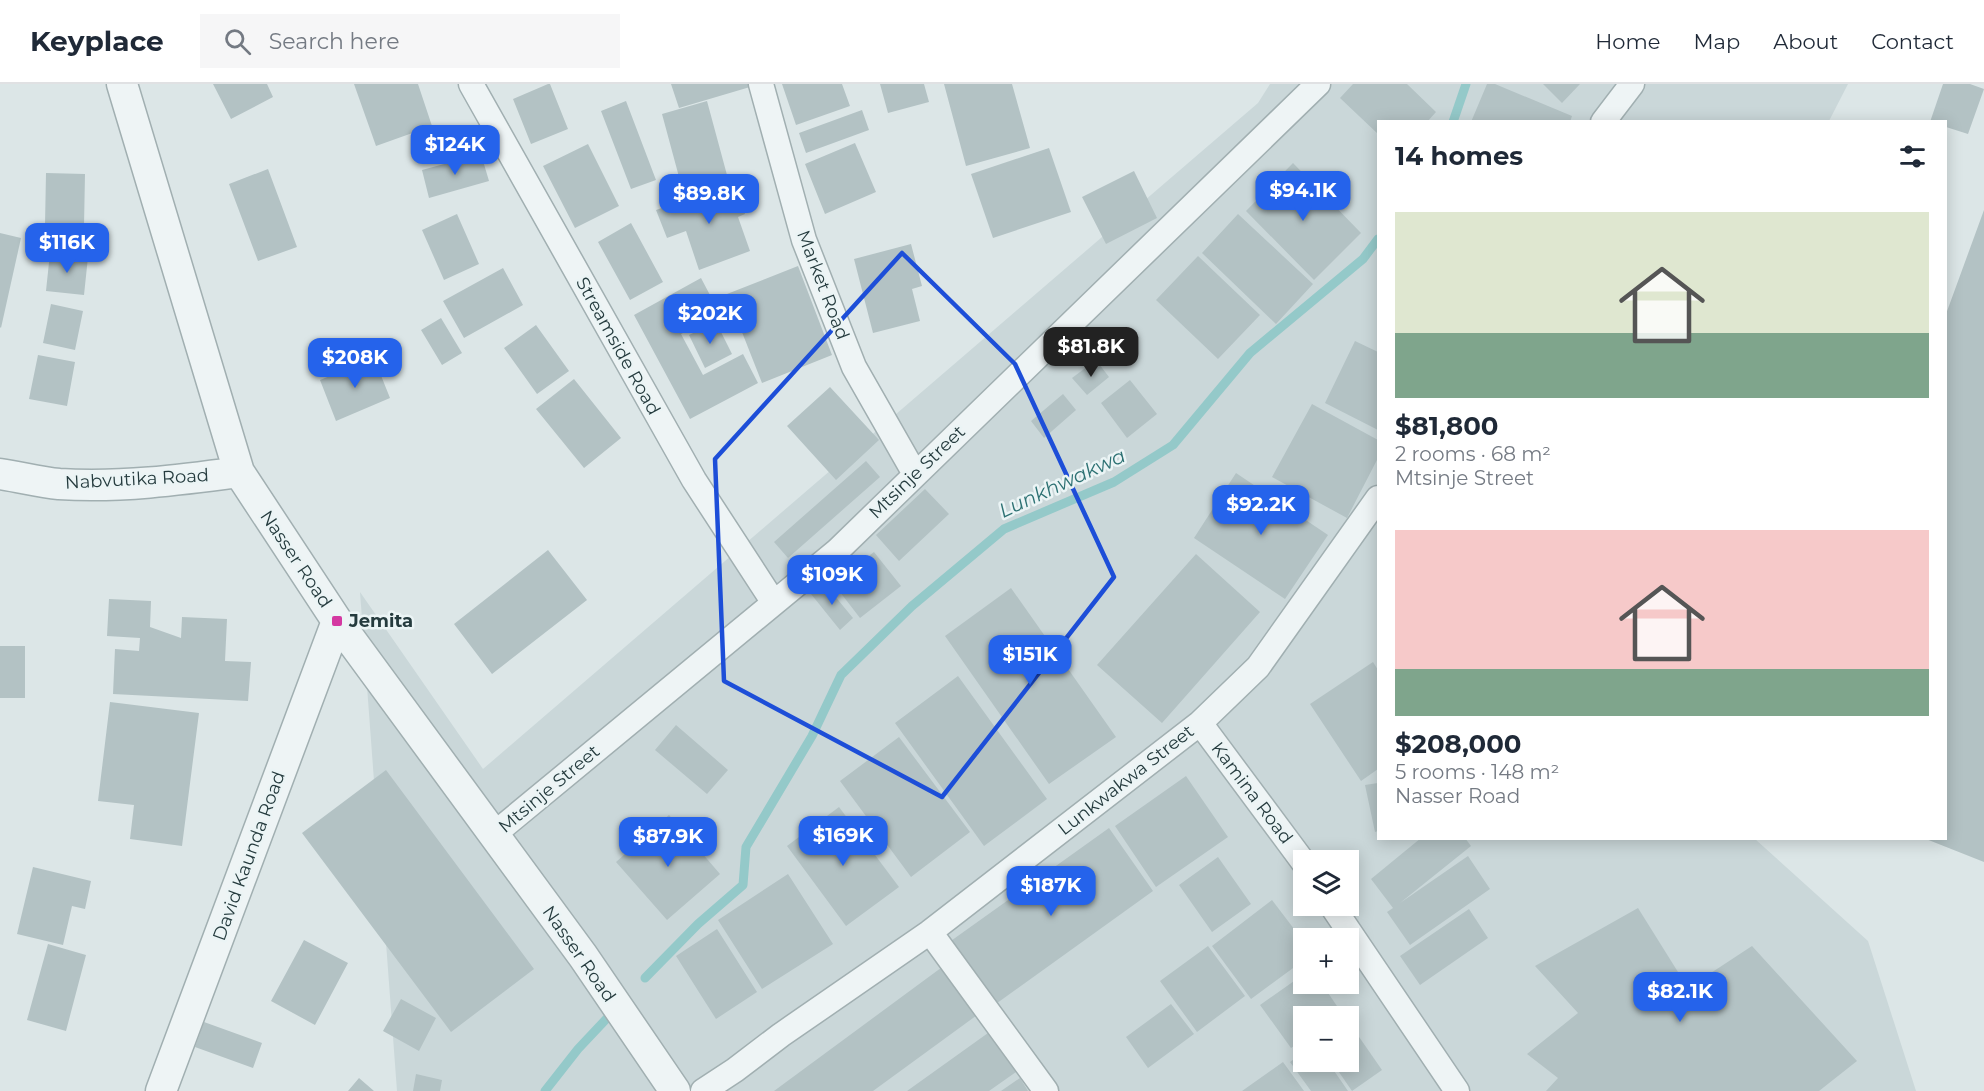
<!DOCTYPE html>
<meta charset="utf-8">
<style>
body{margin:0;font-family:Montserrat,sans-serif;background:#f6f6f7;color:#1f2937;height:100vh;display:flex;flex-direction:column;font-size:22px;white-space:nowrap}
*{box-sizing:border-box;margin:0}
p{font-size:20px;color:#747a83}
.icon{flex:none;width:33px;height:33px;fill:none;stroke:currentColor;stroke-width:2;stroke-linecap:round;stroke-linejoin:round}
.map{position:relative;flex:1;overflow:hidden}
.panel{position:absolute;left:1377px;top:36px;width:570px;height:720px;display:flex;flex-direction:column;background:#fff;border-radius:0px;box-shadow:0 3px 15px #0003}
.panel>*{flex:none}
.controls{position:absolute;left:1293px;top:766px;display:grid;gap:12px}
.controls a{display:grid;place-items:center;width:66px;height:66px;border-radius:0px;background:#fff;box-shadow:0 3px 15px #0003;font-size:30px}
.price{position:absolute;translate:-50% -51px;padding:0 14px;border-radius:12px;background:#2563eb;color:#fff;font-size:20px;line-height:39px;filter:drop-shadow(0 2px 3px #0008)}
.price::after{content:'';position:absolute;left:50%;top:36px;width:18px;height:14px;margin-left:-9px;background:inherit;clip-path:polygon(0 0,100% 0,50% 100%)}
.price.on{background:#222;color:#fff}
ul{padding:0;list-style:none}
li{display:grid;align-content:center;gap:12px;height:318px;padding:0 18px}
li span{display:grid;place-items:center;height:186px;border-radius:0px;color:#555}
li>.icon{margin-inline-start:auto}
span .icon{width:108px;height:108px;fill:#fffc;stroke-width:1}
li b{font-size:26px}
h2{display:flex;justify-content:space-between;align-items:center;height:72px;padding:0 18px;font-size:26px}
header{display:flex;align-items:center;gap:36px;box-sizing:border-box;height:84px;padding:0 30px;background:#fff;border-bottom:2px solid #e0e1e3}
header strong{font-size:28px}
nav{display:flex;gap:33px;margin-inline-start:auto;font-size:21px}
.search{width:420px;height:54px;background:#f6f6f7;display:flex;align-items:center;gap:15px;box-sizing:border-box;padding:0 21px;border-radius:0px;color:#747a83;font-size:22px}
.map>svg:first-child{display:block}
.built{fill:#cad7d9;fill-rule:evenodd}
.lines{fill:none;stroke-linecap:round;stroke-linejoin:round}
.stream{stroke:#94c9c9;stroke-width:9}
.building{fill:#b3c2c4}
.minor-casing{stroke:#a1afb1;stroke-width:27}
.tertiary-casing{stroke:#a1afb1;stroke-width:33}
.minor{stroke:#eef4f5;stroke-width:24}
.tertiary{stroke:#eef4f5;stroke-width:30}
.marked{fill:none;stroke:#1d4ed8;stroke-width:4.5;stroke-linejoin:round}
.poi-dot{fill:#d438a1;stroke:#ebf4f5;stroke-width:2}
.labels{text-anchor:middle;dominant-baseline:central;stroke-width:5;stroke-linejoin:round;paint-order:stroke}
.street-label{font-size:18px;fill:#253b3e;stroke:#ebf4f5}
.poi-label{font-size:18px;font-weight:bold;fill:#253b3e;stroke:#ebf4f5;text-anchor:start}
.water-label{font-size:20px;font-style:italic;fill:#2d7173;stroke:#ebf4f5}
</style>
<header>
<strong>Keyplace</strong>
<div class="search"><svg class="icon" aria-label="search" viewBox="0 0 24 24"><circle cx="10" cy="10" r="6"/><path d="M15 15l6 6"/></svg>Search here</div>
<nav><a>Home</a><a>Map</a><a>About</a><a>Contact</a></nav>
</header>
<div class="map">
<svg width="1984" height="1007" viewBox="0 0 1984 1007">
<rect width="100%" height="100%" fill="#dce6e7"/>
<!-- built -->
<path class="built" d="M1270,0H1848L1829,37L1378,38V754L1755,755L1868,857L1916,1007H397L360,508L483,685L1258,19ZM1304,777H1348V822H1304ZM1304,855H1348V900H1304ZM1304,933H1348V978H1304Z"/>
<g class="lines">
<!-- stream -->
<path class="stream" d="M1453,38L1466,0
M645,894L698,840L743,801L746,763L812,652L841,591L912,522L1004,445L1114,398L1173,361L1250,269L1363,175L1378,155
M545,1007L578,965L611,930"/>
</g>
<!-- building -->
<path class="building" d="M213,0H267L273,13L231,35Z
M354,0H418L432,42L376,62Z
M548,0H550L568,45L531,60L513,15Z
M671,0H749L750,3L679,24Z
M782,0H842L850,22L796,41Z
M880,0H924L929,18L888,29Z
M944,0H1012L1030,64L966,82Z
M1353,0H1407L1436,28L1427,38H1378V50L1340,14Z
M1487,0H1495L1572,32L1570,38H1471Z
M1543,0H1580L1562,19Z
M1943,0H1970L1984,5L1968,50L1946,43V38H1930Z
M626,17L656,96L631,105L601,27Z
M707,17L727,91L682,104L662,30Z
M862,26L869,46L806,69L799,49Z
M855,59L876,108L825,130L805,80Z
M588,60L619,122L575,144L543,82Z
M1049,64L1071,128L993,154L971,90Z
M481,70L489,97L429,114L422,86Z
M1293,79L1361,149L1314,196L1246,127Z
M268,85L297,163L258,177L229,100Z
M1134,87L1157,134L1106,160L1082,113Z
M46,89L85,90L84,142L45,141Z
M734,99L745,130L738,133L750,167L699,186L686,147L667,154L656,126Z
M1984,126V778L1926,755L1946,754V230Z
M457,130L479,180L444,196L422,146Z
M1238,130L1313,200L1276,240L1202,169Z
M631,139L663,198L630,216L598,158Z
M0,149L21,154L1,244L0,243Z
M911,160L922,202L912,205L920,237L873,249L854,175Z
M50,169L88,173L84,211L46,207Z
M1198,172L1260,231L1218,275L1156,216Z
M798,182L832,271L762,299L727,210Z
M503,184L523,221L464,254L443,217Z
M701,194L720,230L681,250L703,291L743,270L758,299L690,335L634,231Z
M51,220L83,227L75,266L43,259Z
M441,234L462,269L442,281L421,246Z
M716,238L732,270L705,284L689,251Z
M536,241L569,287L537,310L504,264Z
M1355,257L1378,268V346L1325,319Z
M38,271L75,278L67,322L29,315Z
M374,274L390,314L336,337L320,296Z
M1096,276L1109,293L1087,311L1072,294Z
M574,295L621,354L584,384L536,325Z
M1130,296L1157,330L1127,354L1101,319Z
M830,303L879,356L836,396L787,342Z
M1063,310L1076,326L1044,354L1031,337Z
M1312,320L1378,356V374L1347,434L1272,393Z
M866,377L880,393L788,474L774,458Z
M1236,389L1328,451L1285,515L1194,454Z
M925,405L949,430L899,477L876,451Z
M548,466L587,516L492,590L454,540Z
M874,468L901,502L860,534L833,499Z
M1196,470L1260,528L1162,639L1097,581Z
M824,499L853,534L840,546L811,510Z
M1011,504L1116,653L1049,700L945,552Z
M109,515L151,517L150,543L181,554L182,533L227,535L225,577L251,578L248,617L113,610L115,565L139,567L140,554L107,552Z
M0,562H25V614H0Z
M1373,578L1378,586V685L1361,697L1310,620Z
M958,592L1047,715L984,762L895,639Z
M110,618L199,629L182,762L130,755L134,721L98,717Z
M676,641L728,686L707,710L655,666Z
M899,653L970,748L911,793L840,697Z
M386,686L534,885L451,948L302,749Z
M1186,692L1228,753L1156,803L1115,742Z
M1378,699V747L1375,748L1365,701Z
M839,723L899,803L846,842L787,762Z
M669,731L720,790L667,836L616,778Z
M1109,744L1153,807L993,922L948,859Z
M1421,754H1465L1471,762L1400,819L1468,772L1490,805L1410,861L1387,828L1393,824L1371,795Z
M1218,773L1251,820L1212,848L1179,801Z
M33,783L91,797L85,825L72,822L63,861L17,850Z
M788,790L833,860L762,905L718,836Z
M1272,816L1304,858V876L1251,915L1212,862Z
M1638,824L1688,904L1752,862L1857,977L1819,1007H1546L1558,994L1527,970L1578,929L1535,882Z
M1469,825L1488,854L1420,901L1400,872Z
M717,845L757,908L716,935L676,872Z
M304,856L348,879L315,941L271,917Z
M48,860L86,871L66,947L27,936Z
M1208,862L1245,912L1197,948L1160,897Z
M949,878L984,926L873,1007H774Z
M1304,890V900H1322L1341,928L1335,933H1304V955L1291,964L1260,921Z
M401,915L436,934L419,967L383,947Z
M1171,920L1194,950L1148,984L1126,953Z
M1348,937L1382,986L1352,1007L1332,978H1348Z
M204,938L262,959L253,984L195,963Z
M988,949L1016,988L989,1007H907Z
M1304,968V978H1328L1348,1007H1311L1290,978Z
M1283,978L1304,1007H1242Z
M416,990L442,996L440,1007H413Z
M359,994L374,1007H348Z
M1020,994L1028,1007H1001Z"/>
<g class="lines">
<!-- minor casing -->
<g class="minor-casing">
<path id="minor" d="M471,0L694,396L774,519
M761,0L804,156L854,283L915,390
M1603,38L1632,0
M1200,639L1304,779
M493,751L837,467L1318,0
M1332,822L1457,1007
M930,848L1046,1007
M703,1007L735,986L781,951L930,848L1200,639L1258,583L1378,414"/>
</g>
<!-- tertiary casing -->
<g class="tertiary-casing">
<path id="tertiary" d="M122,0L239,388L337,537L583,872L675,1007
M0,390C20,393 40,398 59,400C119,404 180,396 239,388
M161,1007L337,537"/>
</g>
<!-- minor -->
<use href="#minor" class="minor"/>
<!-- tertiary -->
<use href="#tertiary" class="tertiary"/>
</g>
<!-- marked area -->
<path class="marked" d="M902,169L1015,280L1114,493L942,713L724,597L715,375Z"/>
<!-- markers -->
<rect class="poi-dot" x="331" y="531" width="12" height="12" rx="3"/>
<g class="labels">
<!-- street labels -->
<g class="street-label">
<text transform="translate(823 201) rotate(69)">Market Road</text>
<text transform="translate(618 262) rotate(61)">Streamside Road</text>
<text transform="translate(917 388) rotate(-44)">Mtsinje Street</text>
<text transform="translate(137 395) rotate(-3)">Nabvutika Road</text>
<text transform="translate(296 475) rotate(56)">Nasser Road</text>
<text transform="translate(1126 696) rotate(-38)">Lunkwakwa Street</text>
<text transform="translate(549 705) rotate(-40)">Mtsinje Street</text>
<text transform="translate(1252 709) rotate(53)">Kamina Road</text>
<text transform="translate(249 772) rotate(-70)">David Kaunda Road</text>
<text transform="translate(579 870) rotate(55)">Nasser Road</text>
</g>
<!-- poi labels -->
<g class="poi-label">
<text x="349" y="537">Jemita</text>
</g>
<!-- water labels -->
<g class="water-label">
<text transform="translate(1062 399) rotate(-25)">Lunkhwakwa</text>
</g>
</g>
</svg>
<div class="controls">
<a><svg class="icon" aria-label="layers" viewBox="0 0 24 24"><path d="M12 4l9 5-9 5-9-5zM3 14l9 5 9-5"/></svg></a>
<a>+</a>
<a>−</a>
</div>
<b class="price" style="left:455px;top:92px">$124K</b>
<b class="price" style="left:1303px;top:138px">$94.1K</b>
<b class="price" style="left:709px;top:141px">$89.8K</b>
<b class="price" style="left:67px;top:190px">$116K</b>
<b class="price" style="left:710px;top:261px">$202K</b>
<b class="price on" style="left:1091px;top:294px">$81.8K</b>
<b class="price" style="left:355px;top:305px">$208K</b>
<b class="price" style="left:1261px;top:452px">$92.2K</b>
<b class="price" style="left:832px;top:522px">$109K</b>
<b class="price" style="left:1030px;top:602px">$151K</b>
<b class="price" style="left:843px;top:783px">$169K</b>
<b class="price" style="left:668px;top:784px">$87.9K</b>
<b class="price" style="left:1051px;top:833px">$187K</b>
<b class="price" style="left:1680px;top:939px">$82.1K</b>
<section class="panel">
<h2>14 homes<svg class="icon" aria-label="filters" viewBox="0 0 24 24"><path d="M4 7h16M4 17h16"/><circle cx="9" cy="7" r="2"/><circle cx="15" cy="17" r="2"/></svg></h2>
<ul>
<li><span style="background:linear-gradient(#dfe7d0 65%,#7fa58c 0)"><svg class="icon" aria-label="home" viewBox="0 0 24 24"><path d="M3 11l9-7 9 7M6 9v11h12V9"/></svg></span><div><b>$81,800</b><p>2 rooms · 68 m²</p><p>Mtsinje Street</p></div></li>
<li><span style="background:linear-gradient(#f6c9c9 75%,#7fa58c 0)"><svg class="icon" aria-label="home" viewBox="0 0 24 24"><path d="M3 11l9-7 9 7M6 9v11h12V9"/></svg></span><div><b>$208,000</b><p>5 rooms · 148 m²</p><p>Nasser Road</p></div></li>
</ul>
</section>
</div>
